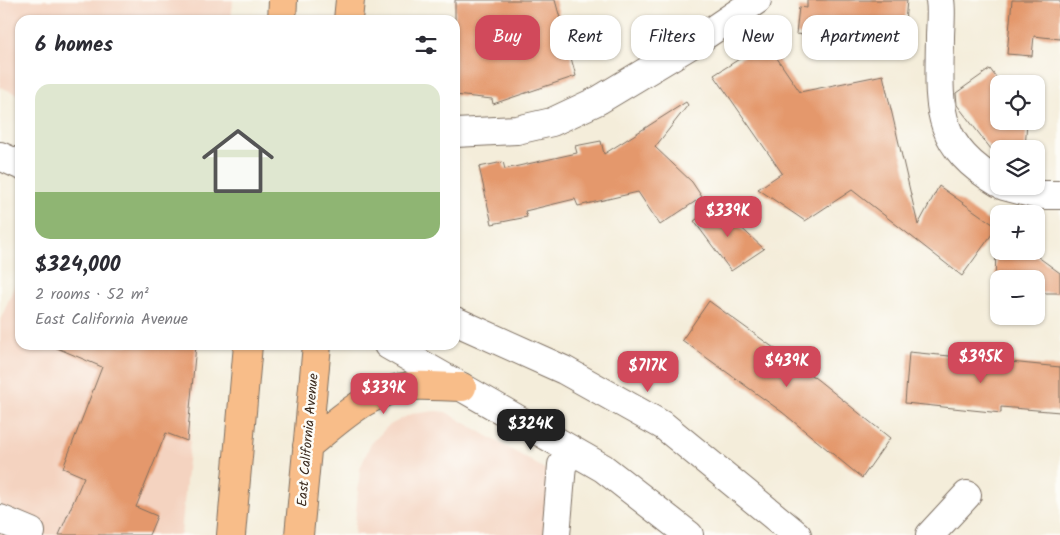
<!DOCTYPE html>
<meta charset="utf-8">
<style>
body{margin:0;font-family:Kalam,sans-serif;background:#f7f7f7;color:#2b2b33;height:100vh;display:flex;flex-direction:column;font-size:19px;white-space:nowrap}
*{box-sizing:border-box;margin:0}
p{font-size:16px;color:#7c7c81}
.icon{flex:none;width:28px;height:28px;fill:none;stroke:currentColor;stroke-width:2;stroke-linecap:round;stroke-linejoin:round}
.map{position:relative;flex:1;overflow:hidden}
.panel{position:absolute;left:15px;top:15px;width:445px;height:335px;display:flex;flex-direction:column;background:#fff;border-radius:15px;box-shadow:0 1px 4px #0004}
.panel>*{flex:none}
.guide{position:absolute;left:475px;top:15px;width:475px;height:45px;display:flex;gap:10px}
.tools{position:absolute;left:990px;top:75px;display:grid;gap:10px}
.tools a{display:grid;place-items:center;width:55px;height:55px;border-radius:10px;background:#fff;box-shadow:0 1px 4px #0004;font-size:25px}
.price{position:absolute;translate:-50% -42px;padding:0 11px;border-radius:10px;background:#d1495b;color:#fff;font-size:16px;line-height:32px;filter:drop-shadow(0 1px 2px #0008)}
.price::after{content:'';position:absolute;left:50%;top:30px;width:15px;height:11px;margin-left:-8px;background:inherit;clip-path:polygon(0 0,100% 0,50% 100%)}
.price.selected{background:#222;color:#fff}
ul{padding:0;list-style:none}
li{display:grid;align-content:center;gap:10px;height:265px;padding:0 20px}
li+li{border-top:1px solid #e1e1e2}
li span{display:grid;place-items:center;height:155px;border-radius:15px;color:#555}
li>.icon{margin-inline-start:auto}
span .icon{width:90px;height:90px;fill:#fffc;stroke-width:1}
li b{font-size:21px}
h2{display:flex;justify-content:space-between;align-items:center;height:60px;padding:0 20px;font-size:21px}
.pill{padding:0 18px;border-radius:15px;background:#fff;box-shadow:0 1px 4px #0004;font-size:18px;line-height:45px}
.pill.selected{background:#d1495b;color:#fff}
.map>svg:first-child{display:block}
.built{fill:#f4d3c0}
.building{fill:#e4986c}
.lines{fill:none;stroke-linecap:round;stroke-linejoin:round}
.minor-casing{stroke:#7c6e60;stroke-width:30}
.major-casing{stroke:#7c6e60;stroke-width:30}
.minor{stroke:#fff;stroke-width:28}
.major{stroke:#f8bd89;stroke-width:28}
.labels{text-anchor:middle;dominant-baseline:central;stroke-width:5;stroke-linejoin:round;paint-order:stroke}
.street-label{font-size:14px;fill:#3b2a1e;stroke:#fdfcf7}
</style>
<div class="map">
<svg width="1060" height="535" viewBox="0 0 1060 535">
<rect width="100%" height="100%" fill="#fdfcf7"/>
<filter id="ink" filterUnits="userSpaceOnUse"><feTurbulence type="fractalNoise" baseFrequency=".02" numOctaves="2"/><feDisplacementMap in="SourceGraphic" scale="10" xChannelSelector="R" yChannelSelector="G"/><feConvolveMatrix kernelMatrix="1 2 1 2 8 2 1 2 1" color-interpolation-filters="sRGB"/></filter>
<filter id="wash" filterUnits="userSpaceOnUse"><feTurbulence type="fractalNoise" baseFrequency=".0096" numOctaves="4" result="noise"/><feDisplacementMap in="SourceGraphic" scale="20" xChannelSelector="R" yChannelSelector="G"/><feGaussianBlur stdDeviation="1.12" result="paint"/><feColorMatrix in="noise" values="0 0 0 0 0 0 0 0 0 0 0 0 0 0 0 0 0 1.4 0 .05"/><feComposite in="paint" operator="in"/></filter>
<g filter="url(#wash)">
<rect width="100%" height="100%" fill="#f4edda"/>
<!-- built -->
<path class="built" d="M0,0H233L231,20H20V95L0,87Z
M20,272V345H199L181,535H0V321Z
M436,411L446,412L557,476L551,535H354L360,469L370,445L388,426L411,414Z"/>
<g id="blocks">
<!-- building -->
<path class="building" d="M455,0H555L576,76L493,104L492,99L455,95Z
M807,0H907L903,44L796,34L799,7L807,8Z
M1012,0H1060V39L1034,36L1032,56L1007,54Z
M766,42L800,92L883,75L918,225L939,186L997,227L962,276L852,190L805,221L758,189L782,173L714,75Z
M990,69L1001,84H999V121H1027L1025,149H991L957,105L956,93Z
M686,102L688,105L655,147L692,182L702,197L660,225L638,192L578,206L575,199L525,211L527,217L492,224L479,167L503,162L505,169L577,153L575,146L601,141L604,154Z
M718,206L764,249L731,271L694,221Z
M996,239H999V251H1030L1060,273V293H1036V279H999V292H995Z
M709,301L818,380L890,438L862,478L782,412L682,340Z
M50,345H196L187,441L166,433L136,507L157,516L149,535H59L84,477L63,468L102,367Z
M909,352L1060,367V412L1001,407V413L905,403Z"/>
</g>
</g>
<g filter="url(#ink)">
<use href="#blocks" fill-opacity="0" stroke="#7c6e60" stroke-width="1"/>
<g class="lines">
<!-- minor casing -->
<g class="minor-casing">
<path id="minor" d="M940,0C942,12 940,26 940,38C939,106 933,144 999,183
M455,133L517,130L552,122L599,100L692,44L757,0
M0,156L20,165
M1004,186L1038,195H1060
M455,321L564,370L664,426L797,535
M388,345L603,468L689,535
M0,519L31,532
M556,535L562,465L573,451
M930,535L967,495"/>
</g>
<!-- major casing -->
<g class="major-casing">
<path id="major" d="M282,20L283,0
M348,20L350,0
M307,446C339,421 369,389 412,386C428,385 446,387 462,387
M231,535L248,345
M299,535L317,345"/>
</g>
<!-- minor -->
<use href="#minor" class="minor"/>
<!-- major -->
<use href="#major" class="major"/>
</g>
</g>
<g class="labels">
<!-- street labels -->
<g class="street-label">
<text transform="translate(308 440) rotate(-85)">East California Avenue</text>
</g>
</g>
</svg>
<div class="tools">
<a><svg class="icon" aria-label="locate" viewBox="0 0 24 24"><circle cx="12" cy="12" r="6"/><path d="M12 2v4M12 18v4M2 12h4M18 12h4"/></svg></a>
<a><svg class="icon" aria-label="layers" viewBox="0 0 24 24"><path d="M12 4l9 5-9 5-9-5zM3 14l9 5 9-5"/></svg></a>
<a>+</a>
<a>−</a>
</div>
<b class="price" style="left:728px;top:238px">$339K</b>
<b class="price" style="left:981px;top:384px">$395K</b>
<b class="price" style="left:787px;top:388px">$439K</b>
<b class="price" style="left:648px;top:393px">$717K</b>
<b class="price" style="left:384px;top:415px">$339K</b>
<b class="price selected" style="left:531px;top:451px">$324K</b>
<div class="guide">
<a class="pill selected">Buy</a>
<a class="pill">Rent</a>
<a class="pill">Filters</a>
<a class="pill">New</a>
<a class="pill">Apartment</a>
</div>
<section class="panel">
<h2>6 homes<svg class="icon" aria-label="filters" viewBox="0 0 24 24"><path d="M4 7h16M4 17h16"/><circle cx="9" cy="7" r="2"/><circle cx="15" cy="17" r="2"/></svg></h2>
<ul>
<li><span style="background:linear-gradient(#dfe7d0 70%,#8fb573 0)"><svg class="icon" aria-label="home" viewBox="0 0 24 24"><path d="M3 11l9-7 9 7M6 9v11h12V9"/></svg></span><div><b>$324,000</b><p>2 rooms · 52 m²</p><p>East California Avenue</p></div></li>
</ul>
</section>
</div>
